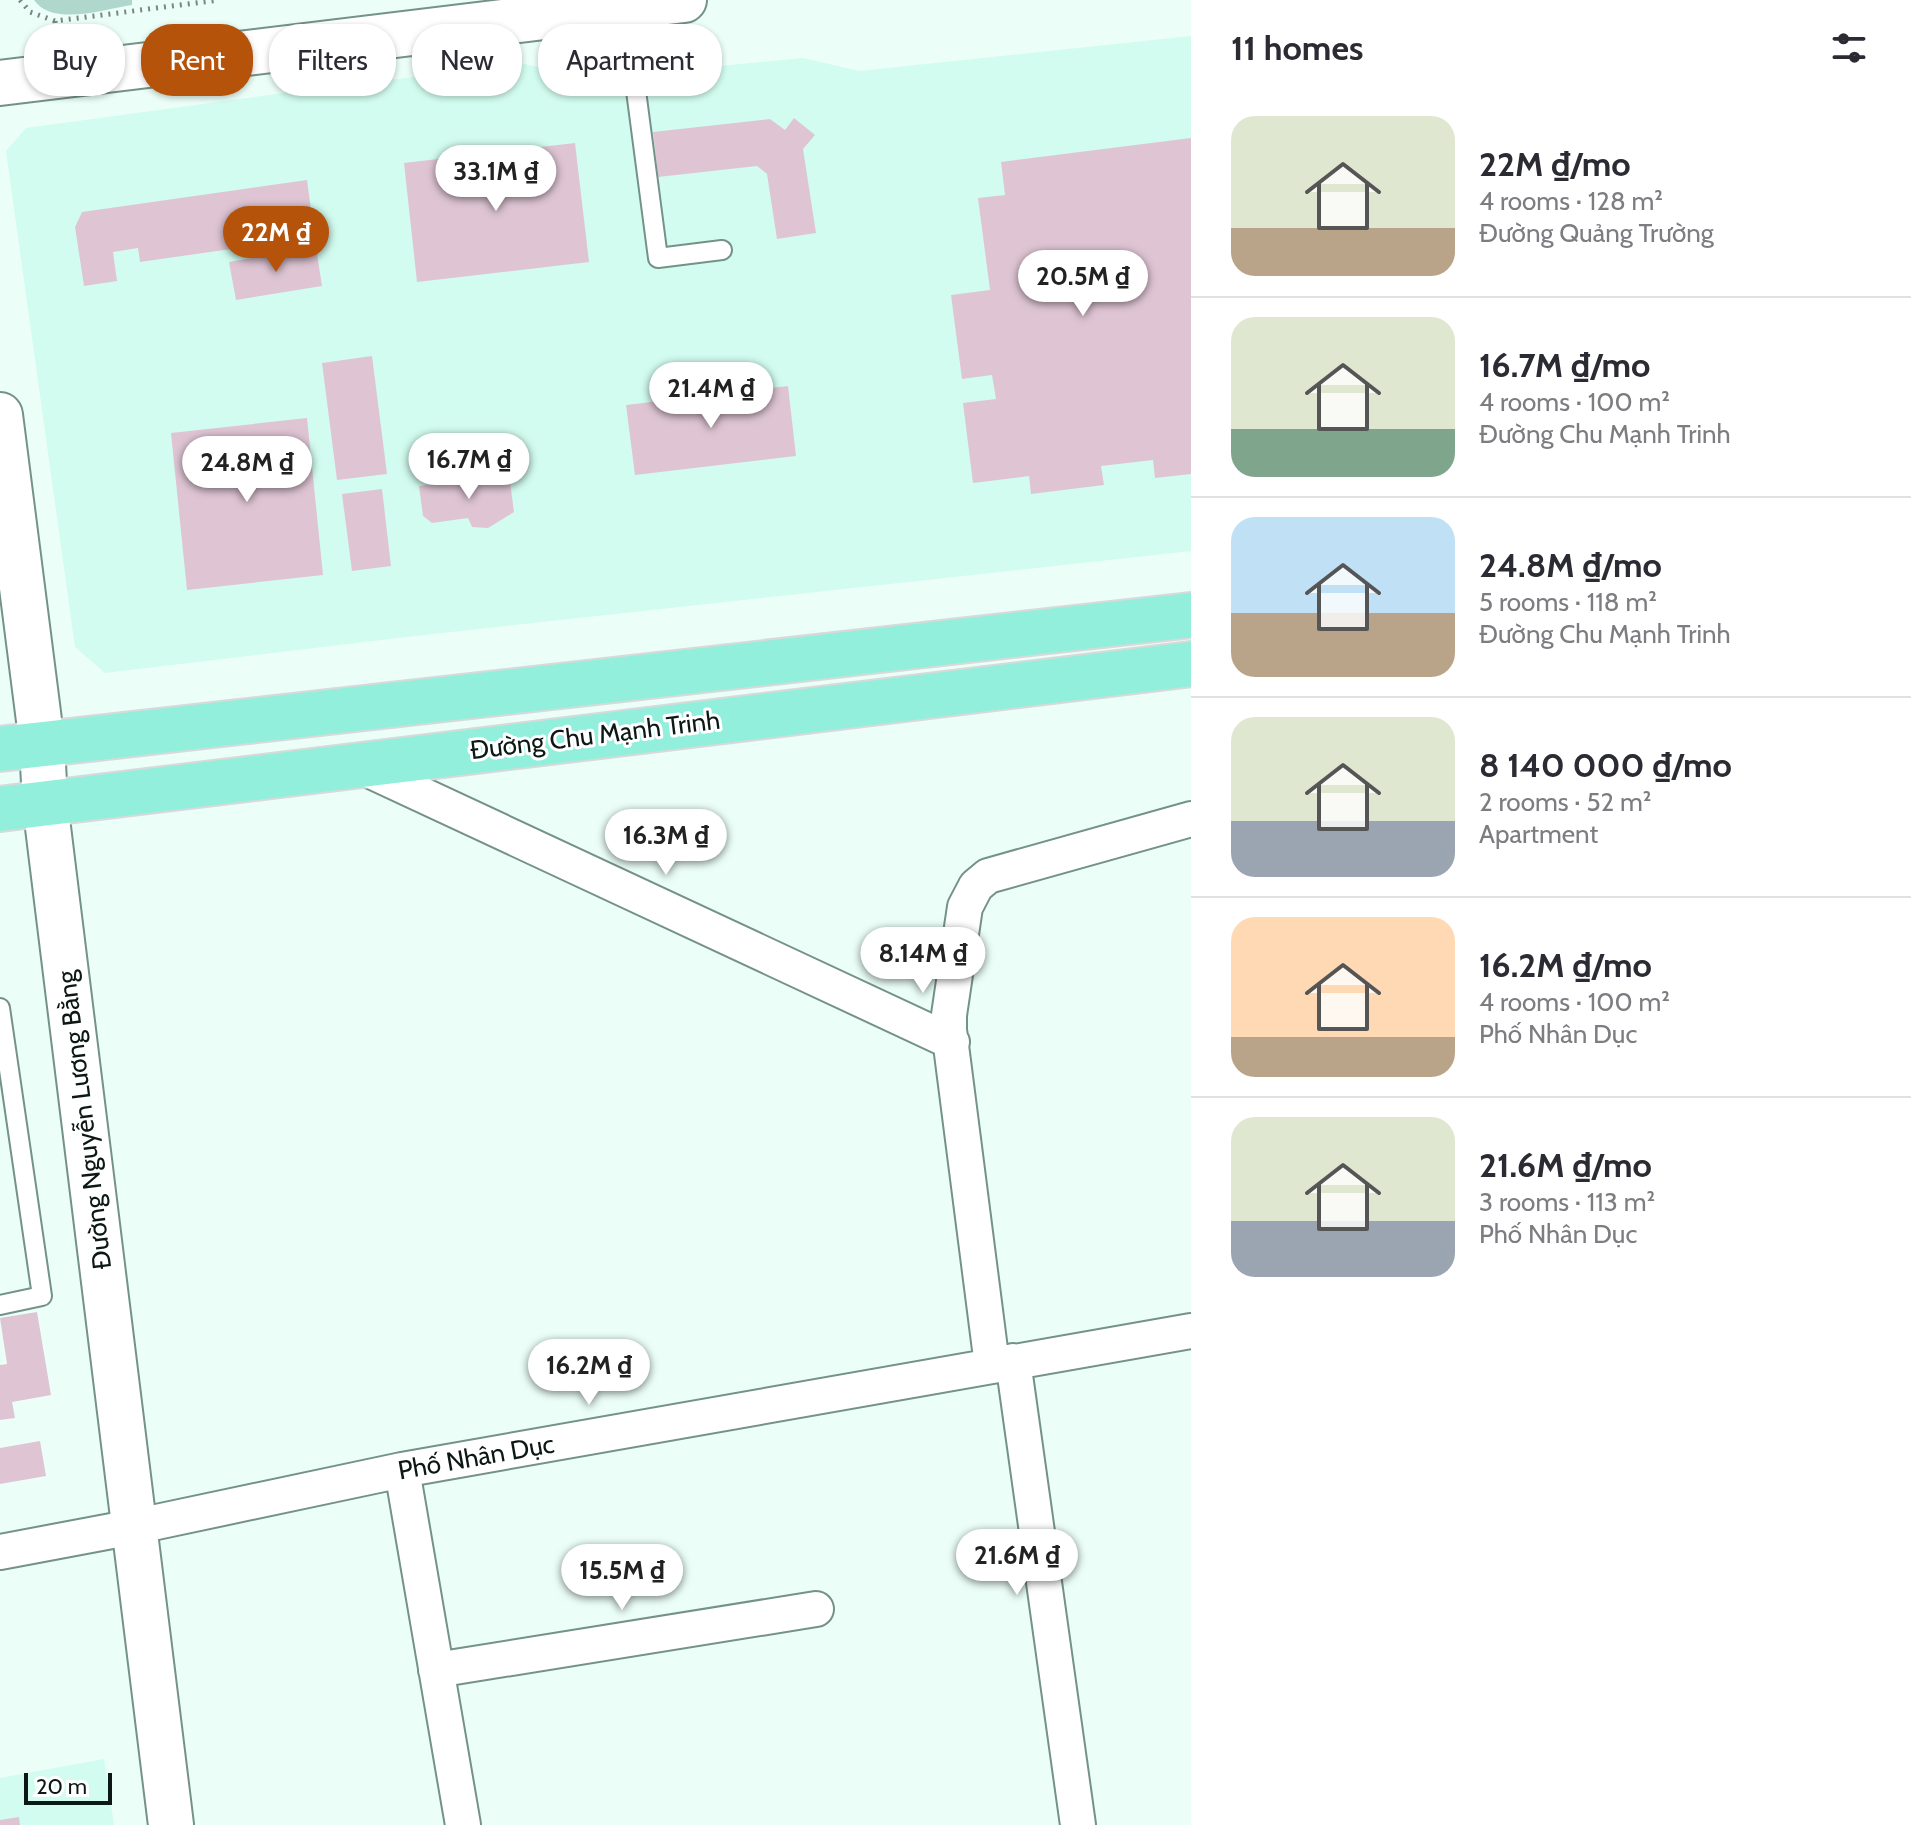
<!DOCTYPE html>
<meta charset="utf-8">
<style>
body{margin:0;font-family:Cabin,sans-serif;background:#f2f2f3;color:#2b2b33;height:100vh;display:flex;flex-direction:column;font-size:30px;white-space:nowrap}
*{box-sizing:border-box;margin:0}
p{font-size:26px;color:#7c7c81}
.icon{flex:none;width:44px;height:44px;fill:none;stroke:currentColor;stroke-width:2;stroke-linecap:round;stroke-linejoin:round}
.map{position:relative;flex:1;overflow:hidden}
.drawer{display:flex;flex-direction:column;background:#fff;width:720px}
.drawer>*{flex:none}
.top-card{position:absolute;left:24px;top:24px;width:760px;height:72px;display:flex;gap:16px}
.scale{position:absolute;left:24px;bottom:20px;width:88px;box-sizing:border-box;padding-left:8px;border:4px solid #0c1814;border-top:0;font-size:22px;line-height:28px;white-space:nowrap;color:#0c1814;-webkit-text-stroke:6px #fff;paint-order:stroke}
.price{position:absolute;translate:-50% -68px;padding:0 18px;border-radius:28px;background:#fff;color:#222;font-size:26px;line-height:52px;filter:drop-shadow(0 2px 4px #0008)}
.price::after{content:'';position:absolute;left:50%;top:48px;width:24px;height:18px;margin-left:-12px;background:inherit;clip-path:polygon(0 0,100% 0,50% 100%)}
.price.selected{background:#b45309;color:#fff}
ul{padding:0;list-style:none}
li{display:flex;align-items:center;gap:24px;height:200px;padding:0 40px}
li+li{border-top:2px solid #e1e1e2}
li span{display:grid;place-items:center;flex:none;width:224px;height:160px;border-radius:24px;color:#555}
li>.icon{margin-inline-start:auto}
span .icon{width:96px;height:96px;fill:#fffc;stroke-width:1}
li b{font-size:34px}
h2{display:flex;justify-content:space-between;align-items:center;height:96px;padding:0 40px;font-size:34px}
.pill{padding:0 28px;border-radius:32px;background:#fff;box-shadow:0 2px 6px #0004;font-size:28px;line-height:72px}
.pill.selected{background:#b45309;color:#fff}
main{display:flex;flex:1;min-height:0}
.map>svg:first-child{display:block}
.built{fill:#d2fcef}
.green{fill:#afd7cb}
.building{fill:#dfc5d4}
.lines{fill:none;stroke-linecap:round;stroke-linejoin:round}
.service-casing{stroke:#749289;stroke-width:22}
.minor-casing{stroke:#749289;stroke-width:38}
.tertiary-casing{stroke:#749289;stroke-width:48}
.primary-casing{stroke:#d8dad9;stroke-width:48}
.path{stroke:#798883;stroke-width:5;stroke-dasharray:2 6;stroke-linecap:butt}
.service{stroke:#fff;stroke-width:18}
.minor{stroke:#fff;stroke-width:34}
.tertiary{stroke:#fff;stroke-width:44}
.primary{stroke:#92efdb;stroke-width:44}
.labels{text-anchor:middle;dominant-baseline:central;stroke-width:6;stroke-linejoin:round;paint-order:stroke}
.street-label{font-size:26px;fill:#0c1814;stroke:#fff}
</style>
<main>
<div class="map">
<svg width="1191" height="1825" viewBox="0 0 1191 1825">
<rect width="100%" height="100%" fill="#ebfef8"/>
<!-- built -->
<path class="built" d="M1191,36V551L406,637L105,673L75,647L6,151L26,128L313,89L525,64L584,79L803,58L859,71Z
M104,1759L114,1825H0V1778Z"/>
<!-- green -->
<path class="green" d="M34,0H132V5C104,9 53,27 34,0Z"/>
<!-- building -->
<path class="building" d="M794,118L815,135L803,149L816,233L777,239L767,174L757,166L658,177L653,132L770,119L785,130Z
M1191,138V474L1155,478L1153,460L1101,466L1104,485L1031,494L1029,476L973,483L963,403L996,399L992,375L962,379L951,295L990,290L978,198L1005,195L1001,162Z
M575,143L589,262L417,282L404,163Z
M307,180L313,225L236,235L238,248L140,262L138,248L113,252L117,281L84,286L75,227L82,212Z
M316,247L322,286L236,300L229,262Z
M372,356L387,474L337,480L322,363Z
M788,386L796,456L635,475L626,405Z
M307,418L323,575L187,590L171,433Z
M509,474L514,512L488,528L472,527L468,518L432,523L423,516L419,486Z
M382,489L391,566L352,571L342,494Z
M37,1312L51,1395L12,1402L15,1418L0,1420V1365L7,1364L0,1318Z
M40,1441L46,1476L0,1484V1448Z
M19,1817L20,1825H0V1820Z"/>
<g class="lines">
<!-- service casing -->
<g class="service-casing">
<path id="service" d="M625,7L658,258L722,250
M0,1008L42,1296L0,1305"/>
</g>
<!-- minor casing -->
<g class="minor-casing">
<path id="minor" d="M356,764L952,1042
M1013,1361L1078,1825
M992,1365L949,1030V1015L965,907L976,886L988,876L1191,819
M402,1470L463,1825
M0,1552L133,1527L402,1470L1191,1331
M436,1670L816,1609"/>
</g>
<!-- tertiary casing -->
<g class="tertiary-casing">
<path id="tertiary" d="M0,83L684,0
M0,415L42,744L45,803L171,1825"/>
</g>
<!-- primary casing -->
<g class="primary-casing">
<path id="primary" d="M0,749L1191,615
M0,809L1191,664"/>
</g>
<!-- path -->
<path class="path" d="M20,0L30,12L55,21L219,0
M55,21L57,40"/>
<!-- service -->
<use href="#service" class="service"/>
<!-- minor -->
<use href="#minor" class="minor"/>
<!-- tertiary -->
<use href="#tertiary" class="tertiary"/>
<!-- primary -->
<use href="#primary" class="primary"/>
</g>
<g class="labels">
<!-- street labels -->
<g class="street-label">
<text transform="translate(595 735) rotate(-7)">Đường Chu Mạnh Trinh</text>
<text transform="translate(84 1120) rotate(-97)">Đường Nguyễn Lương Bằng</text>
<text transform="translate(476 1457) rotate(-10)">Phố Nhân Dục</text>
</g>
</g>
</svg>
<div class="scale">20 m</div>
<b class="price" style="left:496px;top:213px">33.1M ₫</b>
<b class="price selected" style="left:276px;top:274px">22M ₫</b>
<b class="price" style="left:1083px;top:318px">20.5M ₫</b>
<b class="price" style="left:711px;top:430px">21.4M ₫</b>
<b class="price" style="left:469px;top:501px">16.7M ₫</b>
<b class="price" style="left:247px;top:504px">24.8M ₫</b>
<b class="price" style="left:666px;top:877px">16.3M ₫</b>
<b class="price" style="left:923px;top:995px">8.14M ₫</b>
<b class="price" style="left:589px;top:1407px">16.2M ₫</b>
<b class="price" style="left:1017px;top:1597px">21.6M ₫</b>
<b class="price" style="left:622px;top:1612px">15.5M ₫</b>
<div class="top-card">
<a class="pill">Buy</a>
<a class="pill selected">Rent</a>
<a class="pill">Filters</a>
<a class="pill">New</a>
<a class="pill">Apartment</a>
</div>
</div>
<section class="drawer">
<h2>11 homes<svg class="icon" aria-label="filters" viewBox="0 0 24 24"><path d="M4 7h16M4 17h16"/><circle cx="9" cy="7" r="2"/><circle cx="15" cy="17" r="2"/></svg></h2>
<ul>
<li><span style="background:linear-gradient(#dfe7d0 70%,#b9a48a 0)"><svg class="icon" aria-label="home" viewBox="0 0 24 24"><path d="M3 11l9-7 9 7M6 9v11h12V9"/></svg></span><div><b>22M ₫/mo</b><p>4 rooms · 128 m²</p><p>Đường Quảng Trường</p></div></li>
<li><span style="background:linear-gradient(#dfe7d0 70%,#7fa58c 0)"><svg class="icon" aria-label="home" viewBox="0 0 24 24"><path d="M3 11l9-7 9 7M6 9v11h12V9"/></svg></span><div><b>16.7M ₫/mo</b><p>4 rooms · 100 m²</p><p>Đường Chu Mạnh Trinh</p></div></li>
<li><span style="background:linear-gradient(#bfe0f5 60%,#b9a48a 0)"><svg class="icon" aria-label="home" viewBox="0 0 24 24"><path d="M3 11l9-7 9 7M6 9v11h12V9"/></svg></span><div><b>24.8M ₫/mo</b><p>5 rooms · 118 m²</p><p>Đường Chu Mạnh Trinh</p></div></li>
<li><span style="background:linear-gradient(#dfe7d0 65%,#9aa5b1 0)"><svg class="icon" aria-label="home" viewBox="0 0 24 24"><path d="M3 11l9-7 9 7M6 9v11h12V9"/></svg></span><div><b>8 140 000 ₫/mo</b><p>2 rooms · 52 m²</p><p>Apartment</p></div></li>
<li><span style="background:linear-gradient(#ffd9b3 75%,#b9a48a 0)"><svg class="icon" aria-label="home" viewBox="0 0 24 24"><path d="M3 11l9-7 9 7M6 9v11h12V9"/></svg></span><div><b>16.2M ₫/mo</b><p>4 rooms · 100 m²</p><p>Phố Nhân Dục</p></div></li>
<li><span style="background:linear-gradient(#dfe7d0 65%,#9aa5b1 0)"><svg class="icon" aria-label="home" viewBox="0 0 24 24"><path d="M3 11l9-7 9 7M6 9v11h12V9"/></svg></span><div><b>21.6M ₫/mo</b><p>3 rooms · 113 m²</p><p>Phố Nhân Dục</p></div></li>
</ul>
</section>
</main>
